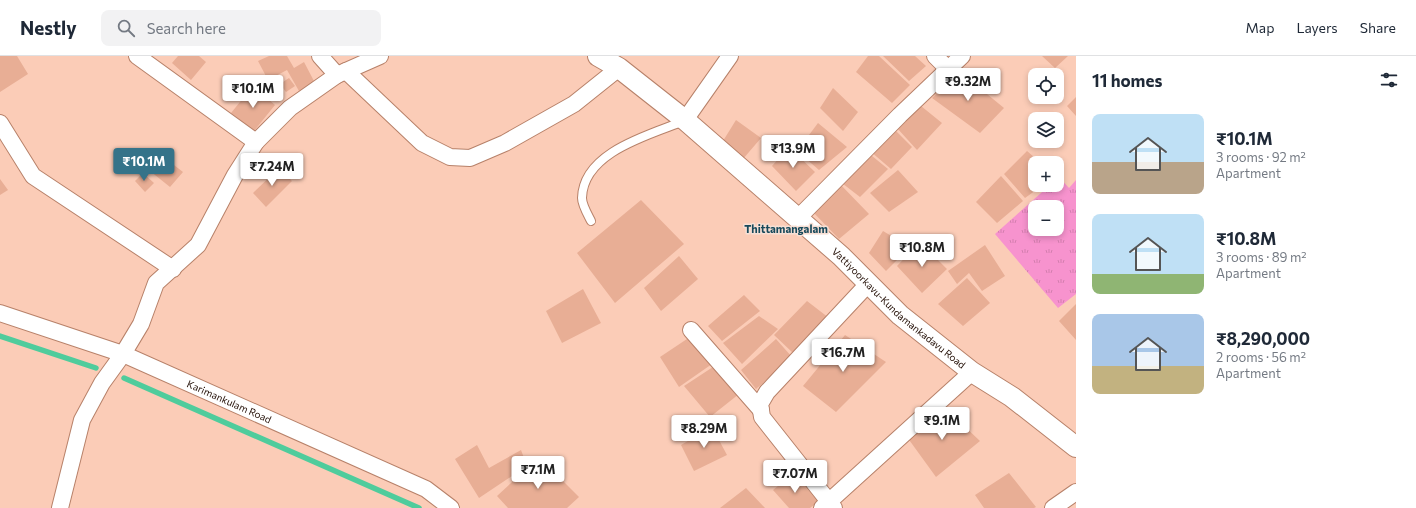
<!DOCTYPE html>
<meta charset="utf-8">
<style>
body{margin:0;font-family:Commissioner,sans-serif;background:#f2f2f3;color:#1f2937;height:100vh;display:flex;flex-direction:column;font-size:15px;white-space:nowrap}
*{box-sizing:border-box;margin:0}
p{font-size:13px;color:#747a83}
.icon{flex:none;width:22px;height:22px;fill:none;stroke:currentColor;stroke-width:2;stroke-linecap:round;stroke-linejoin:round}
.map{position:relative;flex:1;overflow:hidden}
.sheet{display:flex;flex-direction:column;background:#fff;width:340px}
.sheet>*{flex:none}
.buttons{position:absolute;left:1028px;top:12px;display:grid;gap:8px}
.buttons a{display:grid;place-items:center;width:36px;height:36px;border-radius:8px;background:#fff;box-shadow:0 2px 6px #0003;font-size:20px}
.price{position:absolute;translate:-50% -34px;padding:0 9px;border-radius:4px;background:#fff;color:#222;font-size:13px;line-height:26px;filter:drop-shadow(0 1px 2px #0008)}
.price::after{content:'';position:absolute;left:50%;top:24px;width:12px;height:9px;margin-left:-6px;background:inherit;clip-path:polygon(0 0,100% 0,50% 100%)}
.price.active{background:#357389;color:#fff}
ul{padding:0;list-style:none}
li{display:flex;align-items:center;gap:12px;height:100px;padding:0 16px}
li span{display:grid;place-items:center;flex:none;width:112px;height:80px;border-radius:8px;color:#555}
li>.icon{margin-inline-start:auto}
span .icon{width:48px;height:48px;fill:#fffc;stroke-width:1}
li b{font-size:17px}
h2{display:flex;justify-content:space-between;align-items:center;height:48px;padding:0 16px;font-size:17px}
header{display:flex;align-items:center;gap:24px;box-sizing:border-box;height:56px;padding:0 20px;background:#fff;border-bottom:1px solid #e0e1e3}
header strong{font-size:19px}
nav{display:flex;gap:22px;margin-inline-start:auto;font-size:14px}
.search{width:280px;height:36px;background:#f2f2f3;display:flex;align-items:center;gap:10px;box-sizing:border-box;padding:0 14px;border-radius:8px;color:#747a83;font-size:15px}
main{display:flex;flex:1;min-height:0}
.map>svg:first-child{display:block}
.grass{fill:url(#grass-tufts);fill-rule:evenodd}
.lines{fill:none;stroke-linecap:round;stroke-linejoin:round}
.stream{stroke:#4fcc9c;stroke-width:5.5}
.building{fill:#e8ae95}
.service-casing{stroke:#b78169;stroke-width:10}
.minor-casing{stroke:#b78169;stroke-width:18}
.tertiary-casing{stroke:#b78169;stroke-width:22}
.service{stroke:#fff;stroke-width:8}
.minor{stroke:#fff;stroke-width:16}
.tertiary{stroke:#fff;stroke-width:20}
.labels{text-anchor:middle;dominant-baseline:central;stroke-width:3;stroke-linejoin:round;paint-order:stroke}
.street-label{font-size:10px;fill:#220e05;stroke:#f7dfd4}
.neighbourhood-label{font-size:11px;font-weight:bold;fill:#17495b;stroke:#f7dfd4}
</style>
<header>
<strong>Nestly</strong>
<div class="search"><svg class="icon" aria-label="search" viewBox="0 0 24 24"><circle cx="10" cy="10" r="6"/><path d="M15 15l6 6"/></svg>Search here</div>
<nav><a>Map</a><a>Layers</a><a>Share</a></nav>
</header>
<main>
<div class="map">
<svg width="1076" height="452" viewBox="0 0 1076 452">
<defs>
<pattern id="grass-tufts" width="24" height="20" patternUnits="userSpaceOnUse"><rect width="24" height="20" fill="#f793ce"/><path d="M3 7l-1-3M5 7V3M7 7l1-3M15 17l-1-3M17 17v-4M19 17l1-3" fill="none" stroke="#d37eaf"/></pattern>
</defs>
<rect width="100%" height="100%" fill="#fbccb7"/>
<!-- grass -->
<path class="grass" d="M1059,121L1069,132L1076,124V238L1058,252L995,178L1050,129H1057ZM1035,151H1057V173H1035Z"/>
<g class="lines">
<!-- stream -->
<path class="stream" d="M0,280L96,312
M124,322L419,452"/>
</g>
<!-- building -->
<path class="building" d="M0,0H17L28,18L0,36Z
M178,0H199L206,6L191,24L172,7Z
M269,0H287L294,12L304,6L315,27L299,35L287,14L268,24L258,5Z
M868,0H879L910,29L892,47L856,16Z
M883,0H915L926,10L909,25Z
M1042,0H1068L1055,12Z
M959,15L1004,52L980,77L932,42Z
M289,22L295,30L286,36L280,28Z
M253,30L275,49L254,75L231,57Z
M833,32L858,56L843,75L820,52Z
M1076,41V60L1067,50Z
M921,50L942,67L917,94L897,72Z
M736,64L761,82L743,103L723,85Z
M818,67L847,91L819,114L797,95Z
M893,72L912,91L891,113L870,95Z
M789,91L815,116L796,135L772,110Z
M866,95L888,113L860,141L838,124Z
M1027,95L1041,107H1035V129H1043L1025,142L1004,118Z
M157,96L183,116L170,131L145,111Z
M279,112L292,125L266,151L253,137Z
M898,114L918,136L889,156L870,137Z
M143,117L154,127L145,136L135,125Z
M1001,120L1023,145L997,167L976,146Z
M0,123L8,134L0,139Z
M839,127L869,158L839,183L813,156Z
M641,144L684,188L615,247L577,197Z
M883,175L910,191L886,215L869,197Z
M920,186L947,213L922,237L897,210Z
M985,189L1005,220L982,235L969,217L957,228L948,215Z
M679,200L698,223L661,255L644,232Z
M967,222L990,247L963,270L938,248Z
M583,233L601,267L562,287L546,255Z
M744,239L760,255L722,285L708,270Z
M807,245L829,262L793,297L774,279Z
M1076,248V284L1059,265Z
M759,260L778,273L742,308L723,287Z
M845,279L886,306L836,356L803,330Z
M690,281L712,308L679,331L660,301Z
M776,283L792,301L756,333L741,314Z
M716,309L739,338L710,361L684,330Z
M943,350L980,385L936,421L907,381Z
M712,371L727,399L694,415L681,389Z
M477,389L489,412L521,394L527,410L479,442L455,403Z
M539,401L579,441L567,452H508L497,440Z
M794,417L818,446L810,452H789L773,434Z
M1009,417L1036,451L1034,452H984L975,439Z
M746,432L765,452H720Z"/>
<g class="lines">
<!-- service casing -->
<g class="service-casing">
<path id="service" d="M591,165C588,159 582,149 582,142C583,96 649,79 684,65"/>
</g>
<!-- minor casing -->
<g class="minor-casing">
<g id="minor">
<path d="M137,0L256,86"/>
<path d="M320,0L337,19"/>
<path d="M935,0L948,13"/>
<path d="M346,15L422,87L450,101L470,102L505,87L574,48L619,12"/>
<path d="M685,64L730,0"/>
<path d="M0,67L33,120L173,213"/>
<path d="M797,163L900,59L962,0"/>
<path id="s1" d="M0,257L123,298L426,433L451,452"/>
<path d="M691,274L761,354"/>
<path d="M60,452L82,364L102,327L123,298L141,268L156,227L198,189L235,119L256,86L290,52L337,19L380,0"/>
<path d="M822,452L972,316"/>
<path d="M834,452L762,361L760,348L767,336L868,228"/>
<path d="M1053,452L1076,436"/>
</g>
</g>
<!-- tertiary casing -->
<g class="tertiary-casing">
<g id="tertiary">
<path id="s2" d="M598,0L619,12L685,64L841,200L900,259L972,316L1012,341L1076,391"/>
</g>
</g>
<!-- service -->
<use href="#service" class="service"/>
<!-- minor -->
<use href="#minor" class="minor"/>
<!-- tertiary -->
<use href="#tertiary" class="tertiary"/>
</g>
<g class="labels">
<!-- street labels -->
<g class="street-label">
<text stroke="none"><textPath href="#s2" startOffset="393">Vattiyoorkavu-Kundamankadavu Road</textPath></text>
<text stroke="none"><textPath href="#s1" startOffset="246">Karimankulam Road</textPath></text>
</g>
<!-- neighbourhood labels -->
<g class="neighbourhood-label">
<text x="786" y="172">Thittamangalam</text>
</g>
</g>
</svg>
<div class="buttons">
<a><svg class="icon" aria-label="locate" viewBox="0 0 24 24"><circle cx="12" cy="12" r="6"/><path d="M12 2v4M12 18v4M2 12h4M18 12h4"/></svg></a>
<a><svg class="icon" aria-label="layers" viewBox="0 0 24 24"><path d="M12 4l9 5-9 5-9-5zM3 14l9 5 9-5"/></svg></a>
<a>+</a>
<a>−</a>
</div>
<b class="price" style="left:968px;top:46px">₹9.32M</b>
<b class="price" style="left:253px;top:53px">₹10.1M</b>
<b class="price" style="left:793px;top:113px">₹13.9M</b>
<b class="price active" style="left:144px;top:126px">₹10.1M</b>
<b class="price" style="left:272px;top:131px">₹7.24M</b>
<b class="price" style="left:922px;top:212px">₹10.8M</b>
<b class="price" style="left:843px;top:317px">₹16.7M</b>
<b class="price" style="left:942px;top:385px">₹9.1M</b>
<b class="price" style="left:704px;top:393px">₹8.29M</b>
<b class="price" style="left:538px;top:434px">₹7.1M</b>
<b class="price" style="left:795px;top:438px">₹7.07M</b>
</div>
<section class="sheet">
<h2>11 homes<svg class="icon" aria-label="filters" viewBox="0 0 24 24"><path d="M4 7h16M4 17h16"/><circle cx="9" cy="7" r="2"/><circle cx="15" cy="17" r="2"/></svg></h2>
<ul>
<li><span style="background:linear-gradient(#bfe0f5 60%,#b9a48a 0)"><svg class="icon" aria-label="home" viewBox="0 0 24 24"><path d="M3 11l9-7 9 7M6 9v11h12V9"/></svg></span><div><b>₹10.1M</b><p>3 rooms · 92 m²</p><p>Apartment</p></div></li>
<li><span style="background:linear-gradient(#bfe0f5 75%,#8fb573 0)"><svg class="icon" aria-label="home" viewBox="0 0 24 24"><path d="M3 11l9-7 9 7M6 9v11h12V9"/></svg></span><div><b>₹10.8M</b><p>3 rooms · 89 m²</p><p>Apartment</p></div></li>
<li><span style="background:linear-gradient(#a9c7e8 65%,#c2b280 0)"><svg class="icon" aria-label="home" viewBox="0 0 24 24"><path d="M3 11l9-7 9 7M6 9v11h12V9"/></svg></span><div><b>₹8,290,000</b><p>2 rooms · 56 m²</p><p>Apartment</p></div></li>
</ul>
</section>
</main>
